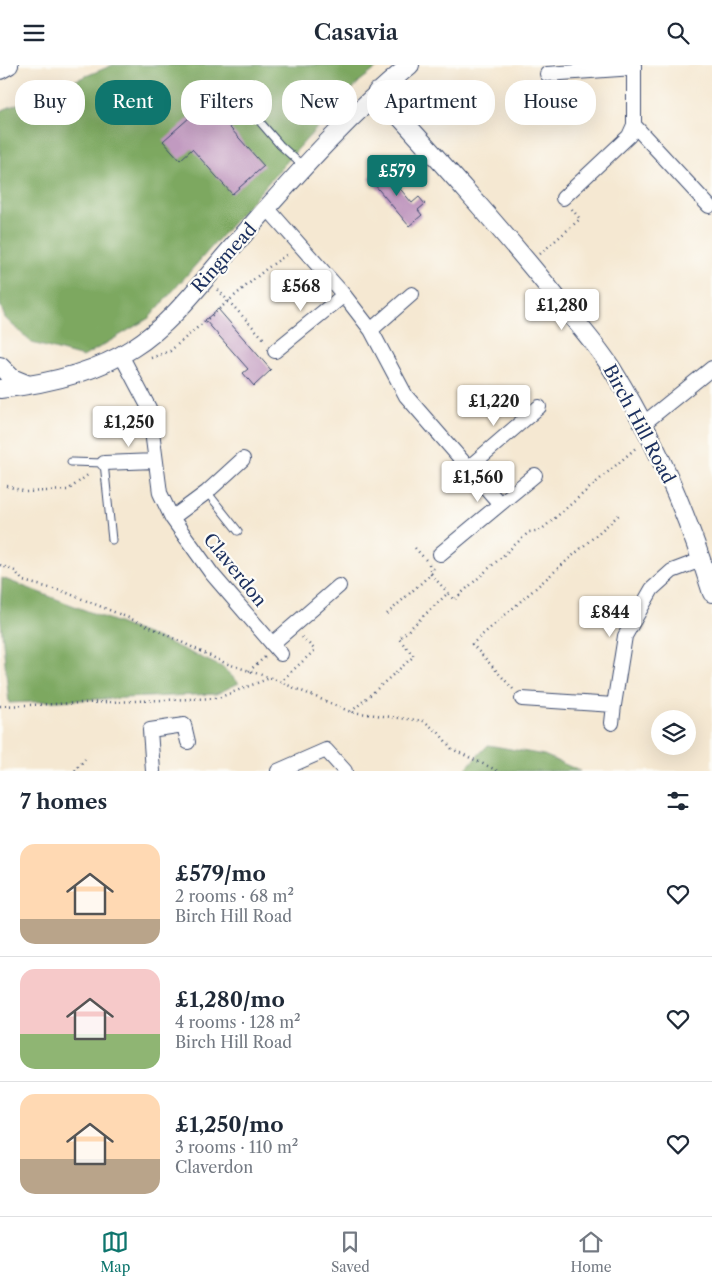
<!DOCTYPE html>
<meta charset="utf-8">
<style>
body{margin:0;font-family:"Libre Caslon Text",serif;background:#f2f2f3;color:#1f2937;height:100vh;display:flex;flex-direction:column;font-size:19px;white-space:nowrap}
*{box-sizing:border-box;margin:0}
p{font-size:16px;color:#747a83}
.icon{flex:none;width:28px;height:28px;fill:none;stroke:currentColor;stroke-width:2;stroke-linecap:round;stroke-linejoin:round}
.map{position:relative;height:706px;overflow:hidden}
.sheet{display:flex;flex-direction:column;background:#fff;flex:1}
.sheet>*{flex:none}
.guide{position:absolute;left:15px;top:15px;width:682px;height:45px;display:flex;gap:10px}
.buttons{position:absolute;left:651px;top:645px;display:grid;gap:10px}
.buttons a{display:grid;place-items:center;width:45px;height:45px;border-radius:50%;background:#fff;box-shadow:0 5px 20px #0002;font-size:25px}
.price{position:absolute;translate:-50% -42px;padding:0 11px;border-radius:5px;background:#fff;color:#222;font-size:16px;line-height:32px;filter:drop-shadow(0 1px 2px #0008)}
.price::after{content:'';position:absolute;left:50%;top:30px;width:15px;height:11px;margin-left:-8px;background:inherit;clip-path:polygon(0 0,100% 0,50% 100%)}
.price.on{background:#0f766e;color:#fff}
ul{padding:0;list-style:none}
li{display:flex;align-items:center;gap:15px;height:125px;padding:0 20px}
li+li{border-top:1px solid #e0e1e3}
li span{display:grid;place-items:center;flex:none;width:140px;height:100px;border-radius:15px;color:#555}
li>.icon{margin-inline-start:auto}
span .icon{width:60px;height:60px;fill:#fffc;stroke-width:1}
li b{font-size:21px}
h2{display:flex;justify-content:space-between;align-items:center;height:60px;padding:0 20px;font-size:21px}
.pill{padding:0 18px;border-radius:20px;background:#fff;box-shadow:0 5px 20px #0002;font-size:18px;line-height:45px}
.pill.on{background:#0f766e;color:#fff}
header{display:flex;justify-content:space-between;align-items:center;height:65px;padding:0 20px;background:#fff;font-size:22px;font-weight:600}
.tabs{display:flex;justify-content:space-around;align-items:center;height:70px;border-top:1px solid #e0e1e3;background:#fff;font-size:14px;color:#747a83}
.tabs a{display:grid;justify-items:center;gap:2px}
.tabs .on{color:#0f766e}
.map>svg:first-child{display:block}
.forest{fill:#7da860;stroke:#4c6c5f}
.building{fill:#c19ac0}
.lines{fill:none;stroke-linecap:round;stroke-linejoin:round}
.service-casing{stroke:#3c4b6f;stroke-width:9}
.minor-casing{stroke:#3c4b6f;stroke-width:16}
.tertiary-casing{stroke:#3c4b6f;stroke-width:20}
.path{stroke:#3c4b6f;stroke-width:2.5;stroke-dasharray:1 4;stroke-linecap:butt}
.service{stroke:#fff;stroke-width:7}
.minor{stroke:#fff;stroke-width:14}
.tertiary{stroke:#fff;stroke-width:18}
.labels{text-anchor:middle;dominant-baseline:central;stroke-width:4.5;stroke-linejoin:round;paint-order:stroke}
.street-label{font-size:18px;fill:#1b2f5e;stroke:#fdfcf7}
</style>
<header><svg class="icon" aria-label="menu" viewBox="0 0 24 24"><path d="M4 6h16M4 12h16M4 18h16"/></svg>Casavia<svg class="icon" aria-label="search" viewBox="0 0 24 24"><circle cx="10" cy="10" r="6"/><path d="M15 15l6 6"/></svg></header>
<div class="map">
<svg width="712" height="706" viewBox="0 0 712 706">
<rect width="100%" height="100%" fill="#fdfcf7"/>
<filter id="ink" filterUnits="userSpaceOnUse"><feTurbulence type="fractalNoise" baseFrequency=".02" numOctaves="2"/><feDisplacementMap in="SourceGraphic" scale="10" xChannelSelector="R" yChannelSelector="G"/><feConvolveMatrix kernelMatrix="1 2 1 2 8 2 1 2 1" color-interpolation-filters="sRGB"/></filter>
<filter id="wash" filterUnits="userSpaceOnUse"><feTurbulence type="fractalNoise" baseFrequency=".0096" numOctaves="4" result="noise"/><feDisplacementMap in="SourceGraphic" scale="20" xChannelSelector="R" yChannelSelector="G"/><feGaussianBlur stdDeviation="1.12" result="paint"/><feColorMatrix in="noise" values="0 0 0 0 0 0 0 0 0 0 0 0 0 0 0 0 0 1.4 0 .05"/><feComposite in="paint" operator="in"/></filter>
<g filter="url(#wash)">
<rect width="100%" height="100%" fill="#f5e8d2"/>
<!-- forest -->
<path class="forest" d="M113,0H381L360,16L305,76L149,253L83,292L32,278L5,253L0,239V46Z
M2,513L165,576L222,602L239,618L216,629L9,638L0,547Z
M488,680L544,690L580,706H469L466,703Z"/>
<g id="blocks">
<!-- building -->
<path class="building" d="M207,37L264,101L232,129L192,84L180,95L163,76Z
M382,102L412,138L419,132L425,139L418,145L422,150L409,161L369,113Z
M218,244L271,305L254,321L243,308L248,304L205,255Z"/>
</g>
</g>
<g filter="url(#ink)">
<use href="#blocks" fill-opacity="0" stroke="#3c4b6f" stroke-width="1"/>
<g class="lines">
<!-- service casing -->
<g class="service-casing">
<path id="service" d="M229,21L280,80L303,101
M71,397L104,398L112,475
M207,427L238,466"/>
</g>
<!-- minor casing -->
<g class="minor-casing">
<path id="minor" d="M547,9L634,3
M634,60L709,141
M563,133L629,71L634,60V0
M268,144L344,230L371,265L406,331L500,439
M371,265L412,229
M275,286L344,230
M121,290L149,343L160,428L172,453L212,509L281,589
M643,359L712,303
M104,398L155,396
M468,403L539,342
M172,453L207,427L243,394
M440,489L535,410
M272,579L339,521
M522,634L614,640L625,571L652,524L672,506L701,495
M612,658L614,640
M153,706L150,665L184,660L188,677
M278,706L326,685L345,706"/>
</g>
<!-- tertiary casing -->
<g class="tertiary-casing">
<path id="tertiary" d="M0,5L9,0
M377,27C440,96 503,165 561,238C578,260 598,281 612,304C655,373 688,451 712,528
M0,301L12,313L29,320
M0,324C45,319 95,308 133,283C174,257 204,214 236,178C291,116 345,53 410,0"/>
</g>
<!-- path -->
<path class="path" d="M540,189L580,154L571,143
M218,225L266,276
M151,293L170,286L266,204L289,188
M7,421L26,427L68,425L89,409
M415,483L426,495
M429,499L431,509L448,528
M0,500L15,506L23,516L65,527L146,560L225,598L271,613L351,647L424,656L439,668L452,684L498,706
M387,549L431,509L434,502
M249,606L265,592
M280,617L315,585L302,572
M513,624L472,579L620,449
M0,641L218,633L270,613
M351,647L414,591L399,574L448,528L454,535L529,467L541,465L637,382
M75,706L85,694"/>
<!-- service -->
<use href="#service" class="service"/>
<!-- minor -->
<use href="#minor" class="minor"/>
<!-- tertiary -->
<use href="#tertiary" class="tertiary"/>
</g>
</g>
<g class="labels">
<!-- street labels -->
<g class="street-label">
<text transform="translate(224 193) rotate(-48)">Ringmead</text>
<text transform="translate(639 359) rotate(62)">Birch Hill Road</text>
<text transform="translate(235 505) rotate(51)">Claverdon</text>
</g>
</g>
</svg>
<div class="buttons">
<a><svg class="icon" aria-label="layers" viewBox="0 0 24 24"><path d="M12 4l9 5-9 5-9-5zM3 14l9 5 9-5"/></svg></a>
</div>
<b class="price on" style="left:397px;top:132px">£579</b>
<b class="price" style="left:301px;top:247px">£568</b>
<b class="price" style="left:562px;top:266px">£1,280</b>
<b class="price" style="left:494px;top:362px">£1,220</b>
<b class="price" style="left:129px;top:383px">£1,250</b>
<b class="price" style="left:478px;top:438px">£1,560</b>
<b class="price" style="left:610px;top:573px">£844</b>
<div class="guide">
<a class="pill">Buy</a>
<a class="pill on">Rent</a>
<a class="pill">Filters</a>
<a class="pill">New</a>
<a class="pill">Apartment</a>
<a class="pill">House</a>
</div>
</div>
<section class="sheet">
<h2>7 homes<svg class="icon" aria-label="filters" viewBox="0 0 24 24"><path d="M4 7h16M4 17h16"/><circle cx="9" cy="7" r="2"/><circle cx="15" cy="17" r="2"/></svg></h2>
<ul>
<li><span style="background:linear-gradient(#ffd9b3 75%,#b9a48a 0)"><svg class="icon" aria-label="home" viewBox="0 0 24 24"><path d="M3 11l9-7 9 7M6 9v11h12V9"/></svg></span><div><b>£579/mo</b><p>2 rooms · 68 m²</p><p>Birch Hill Road</p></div><svg class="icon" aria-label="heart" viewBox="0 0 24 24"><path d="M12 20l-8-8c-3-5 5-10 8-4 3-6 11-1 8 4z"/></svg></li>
<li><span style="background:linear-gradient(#f6c9c9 65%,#8fb573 0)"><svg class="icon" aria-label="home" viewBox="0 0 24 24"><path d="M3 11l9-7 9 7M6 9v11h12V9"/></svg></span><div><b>£1,280/mo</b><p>4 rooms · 128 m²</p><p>Birch Hill Road</p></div><svg class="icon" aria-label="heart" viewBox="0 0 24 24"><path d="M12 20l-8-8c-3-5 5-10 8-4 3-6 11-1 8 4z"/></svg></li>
<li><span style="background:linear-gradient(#ffd9b3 65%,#b9a48a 0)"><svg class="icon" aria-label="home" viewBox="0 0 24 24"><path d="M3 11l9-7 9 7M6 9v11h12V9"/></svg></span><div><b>£1,250/mo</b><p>3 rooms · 110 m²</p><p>Claverdon</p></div><svg class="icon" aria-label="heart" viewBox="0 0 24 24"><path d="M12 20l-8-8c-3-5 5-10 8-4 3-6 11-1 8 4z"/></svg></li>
</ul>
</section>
<nav class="tabs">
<a class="on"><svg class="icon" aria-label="map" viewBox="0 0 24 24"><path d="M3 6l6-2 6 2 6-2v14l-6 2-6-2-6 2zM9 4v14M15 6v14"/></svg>Map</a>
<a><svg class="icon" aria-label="saved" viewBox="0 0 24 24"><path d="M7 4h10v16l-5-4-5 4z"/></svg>Saved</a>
<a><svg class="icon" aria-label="home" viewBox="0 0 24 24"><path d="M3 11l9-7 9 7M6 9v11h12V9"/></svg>Home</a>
</nav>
